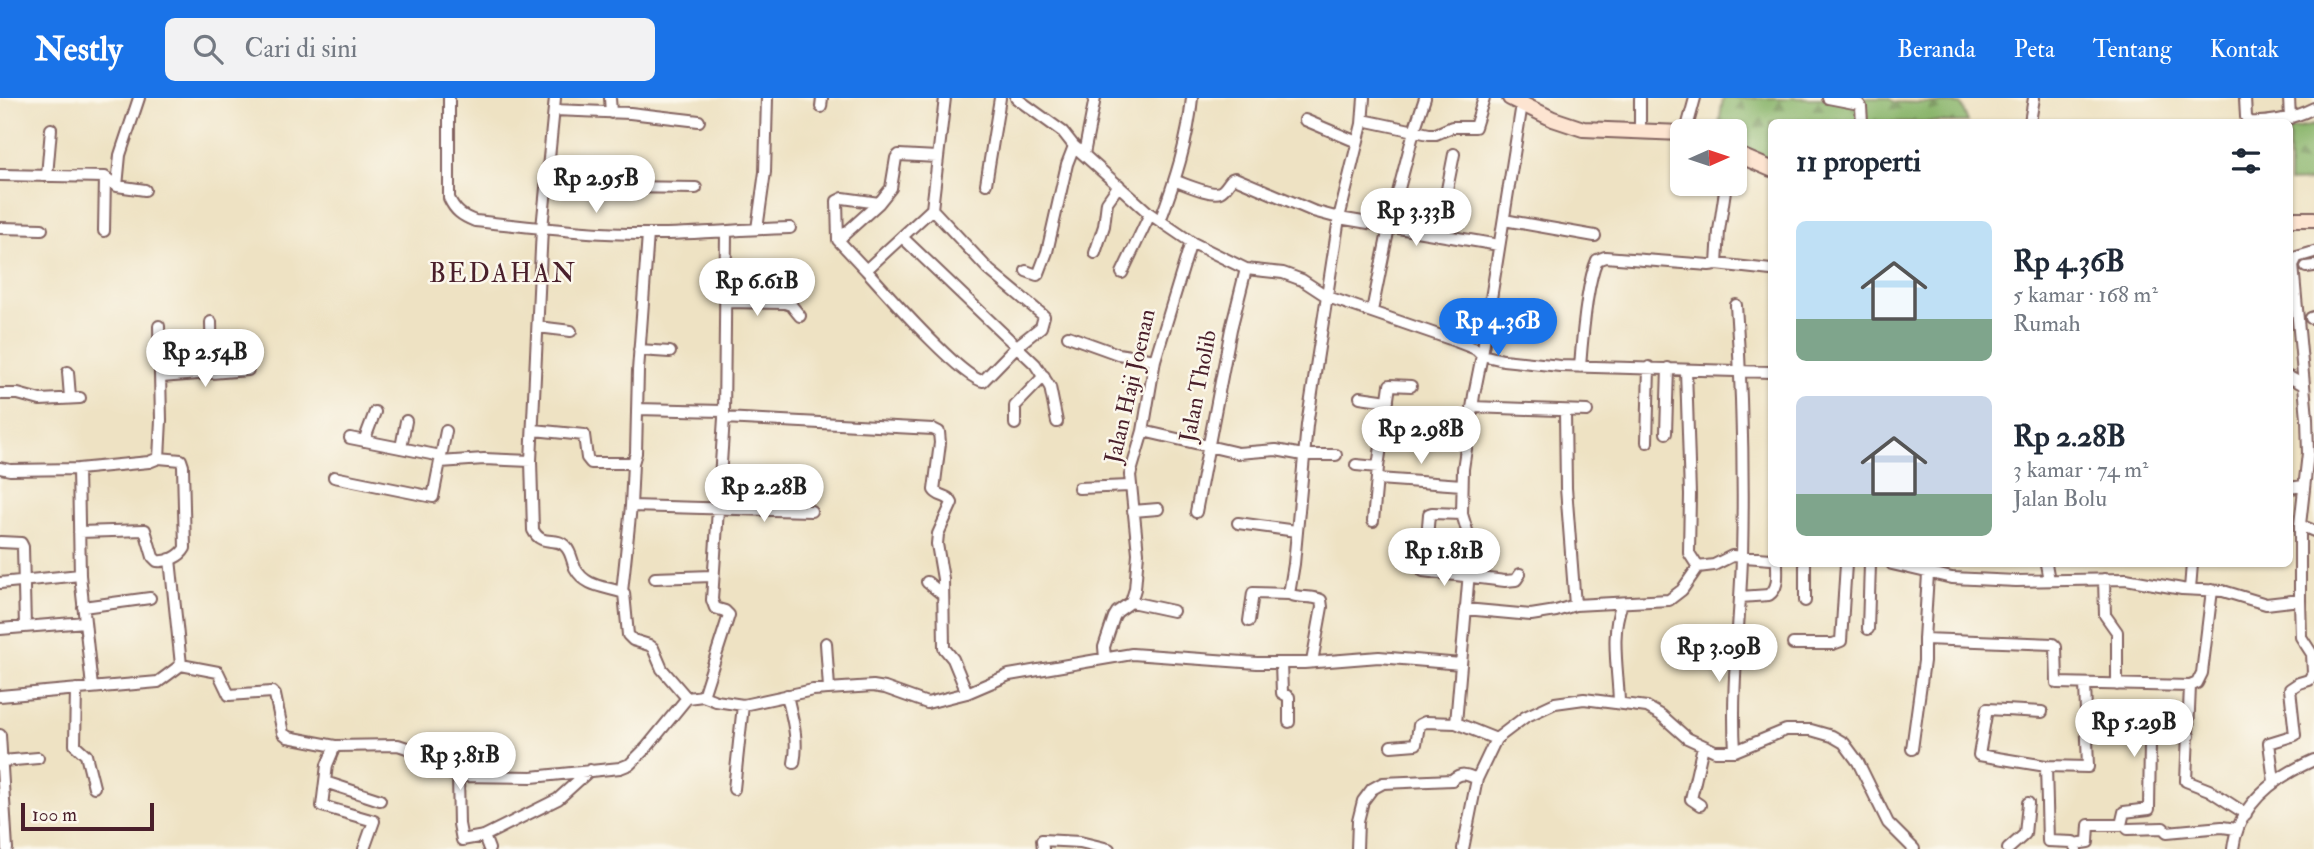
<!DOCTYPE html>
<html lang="id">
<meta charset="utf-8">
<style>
body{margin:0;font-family:"IM FELL Double Pica",serif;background:#f2f2f3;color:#1f2937;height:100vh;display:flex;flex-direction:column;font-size:26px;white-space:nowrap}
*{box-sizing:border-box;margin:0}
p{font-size:23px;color:#747a83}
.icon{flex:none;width:38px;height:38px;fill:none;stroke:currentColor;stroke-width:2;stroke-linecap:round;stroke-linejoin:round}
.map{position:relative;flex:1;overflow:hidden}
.sheet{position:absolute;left:1768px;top:21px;width:525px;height:448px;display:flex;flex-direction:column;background:#fff;border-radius:10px;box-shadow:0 2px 5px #0004}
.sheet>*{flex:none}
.needle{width:46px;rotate:87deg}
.tools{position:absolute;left:1670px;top:21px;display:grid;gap:14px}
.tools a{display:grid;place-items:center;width:77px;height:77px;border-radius:10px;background:#fff;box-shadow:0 2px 5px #0004;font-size:35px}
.scale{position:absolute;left:21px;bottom:18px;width:133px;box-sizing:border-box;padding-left:7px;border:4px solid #4a1f2b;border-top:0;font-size:19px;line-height:24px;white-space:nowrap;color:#4a1f2b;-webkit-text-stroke:5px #fbf7ec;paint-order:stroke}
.price{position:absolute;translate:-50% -60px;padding:0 16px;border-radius:24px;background:#fff;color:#222;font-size:23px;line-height:46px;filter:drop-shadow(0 2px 4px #0008)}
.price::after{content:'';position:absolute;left:50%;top:42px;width:21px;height:16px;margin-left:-10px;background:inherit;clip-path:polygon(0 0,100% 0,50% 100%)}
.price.current{background:#1a73e8;color:#fff}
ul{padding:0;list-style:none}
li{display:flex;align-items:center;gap:21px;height:175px;padding:0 28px}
li span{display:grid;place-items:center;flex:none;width:196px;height:140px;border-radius:10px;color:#555}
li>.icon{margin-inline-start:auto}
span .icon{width:84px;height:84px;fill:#fffc;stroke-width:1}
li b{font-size:30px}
h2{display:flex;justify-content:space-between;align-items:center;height:84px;padding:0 28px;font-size:30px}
header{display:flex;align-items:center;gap:42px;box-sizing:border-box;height:98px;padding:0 35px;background:#1a73e8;color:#fff}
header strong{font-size:33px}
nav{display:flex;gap:38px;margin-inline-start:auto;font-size:24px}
.search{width:490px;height:63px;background:#f2f2f3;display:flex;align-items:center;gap:18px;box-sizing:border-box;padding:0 24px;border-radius:10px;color:#747a83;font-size:26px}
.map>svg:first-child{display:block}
.forest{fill:url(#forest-firs);stroke:#6a6a4c;stroke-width:2}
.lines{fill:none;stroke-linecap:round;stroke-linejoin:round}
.street-casing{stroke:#836360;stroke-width:14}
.secondary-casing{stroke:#836360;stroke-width:18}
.street{stroke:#fff;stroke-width:10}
.secondary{stroke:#fde4d1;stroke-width:14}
.labels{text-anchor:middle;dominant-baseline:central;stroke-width:5;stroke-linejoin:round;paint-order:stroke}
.street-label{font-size:23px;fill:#4a1f2b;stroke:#fbf7ec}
.quarter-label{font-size:26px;letter-spacing:2px;fill:#4a1f2b;stroke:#fbf7ec}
</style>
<header>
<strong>Nestly</strong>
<div class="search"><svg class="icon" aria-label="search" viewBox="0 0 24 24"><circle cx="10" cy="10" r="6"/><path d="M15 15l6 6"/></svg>Cari di sini</div>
<nav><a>Beranda</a><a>Peta</a><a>Tentang</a><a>Kontak</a></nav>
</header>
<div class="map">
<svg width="2314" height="751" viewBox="0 0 2314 751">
<defs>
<pattern id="forest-firs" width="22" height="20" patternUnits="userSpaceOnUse" patternTransform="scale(1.75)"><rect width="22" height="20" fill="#8bb66d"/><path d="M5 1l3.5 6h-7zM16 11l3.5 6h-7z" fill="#74935a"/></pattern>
</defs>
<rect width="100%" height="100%" fill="#fbf7ec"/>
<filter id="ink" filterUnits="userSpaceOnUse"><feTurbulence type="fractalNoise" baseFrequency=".0143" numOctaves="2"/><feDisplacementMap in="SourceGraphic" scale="14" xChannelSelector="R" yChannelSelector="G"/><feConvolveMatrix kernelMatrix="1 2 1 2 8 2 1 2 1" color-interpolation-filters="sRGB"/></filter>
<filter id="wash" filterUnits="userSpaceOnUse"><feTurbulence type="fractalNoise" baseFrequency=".00686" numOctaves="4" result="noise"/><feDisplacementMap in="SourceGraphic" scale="28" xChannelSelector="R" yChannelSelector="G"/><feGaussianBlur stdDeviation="1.57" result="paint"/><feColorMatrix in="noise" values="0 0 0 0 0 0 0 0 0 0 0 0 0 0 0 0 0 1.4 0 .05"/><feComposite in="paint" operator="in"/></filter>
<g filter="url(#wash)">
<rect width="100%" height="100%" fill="#eee2c3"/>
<!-- forest -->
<path class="forest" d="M1723,0H1888L1895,4L1961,6L1968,24H1771V61L1734,48V33H1718Z
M2314,27V83L2289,84V32Z"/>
</g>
<g filter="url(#ink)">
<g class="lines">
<!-- street casing -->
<g class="street-casing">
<path id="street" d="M449,0V100C455,113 462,118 475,123C533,129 593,137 652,136C698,136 744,131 790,130
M555,0L542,130L531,363L533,432C542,450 556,437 566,449C571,454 572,463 575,470C586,490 605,488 624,495L628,537L633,542L649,547L653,550L662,571L687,600
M610,0L611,15
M1016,0L1063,34L1074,48L1150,116L1191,144L1246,171L1283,175L1302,182L1328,199L1450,241L1476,251L1482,257L1503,262L1560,268L1771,274
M1640,0V34
M1828,0L1859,6L1861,9L1862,24
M2245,0L2246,19L2249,24C2272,25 2294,20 2314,10
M2289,0L2290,20
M821,9L822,0
M554,12L630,15L699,23
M1305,22L1357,44
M1363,22L1429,36H1436L1452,29H1475L1484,0
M2030,24L2034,0
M1686,33L1695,0
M1084,56L1095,0
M0,77L105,79L117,88L145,92
M47,78L51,31
M1176,83C1185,86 1211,98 1220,94C1225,92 1228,85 1232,81L1235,80L1313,113L1339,120L1499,147
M986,86L1000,0
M1726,86L1719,133L1717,166L1771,172
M117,88L120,57L139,0
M547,88L696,90
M932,111L989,172L1044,218L1041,229L1017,248L983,283C961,280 885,193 866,172L932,111L945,0
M1504,122L1595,138
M1160,123C1175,83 1188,43 1192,0
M0,130L42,131
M757,131L765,74L767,0
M104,133L105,79
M1438,137L1454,56
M902,139L1035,266L1050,289L1057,324
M838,142L879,105
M1095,155L1104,128L1107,104L1119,87
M2306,169L2314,168
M866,172L838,142L837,103L843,100L879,105L891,90L896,60L899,57L937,59
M1026,173L1037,177L1039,175L1047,154L1067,66L1074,48
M1122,175L1150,116
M725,204L785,205L791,207L800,218
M1372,213L1389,129L1414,33L1425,0
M2311,220L2314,219
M211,224L212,275
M538,229L571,233
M1068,238L1118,256L1155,262
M639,252L670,254
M1580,269C1582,242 1587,184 1597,162L1605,159L1709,167L1717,166
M1686,272L1690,397L1689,455L1698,469L1714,467L1732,458L1771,461
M68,274L70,299
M161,279L248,272
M2289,279L2304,287
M0,296H18L40,302L80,300
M1360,299L1388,303
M1472,309L1587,313
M637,311L723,313
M1565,313L1566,390L1575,507
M724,320L933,331L939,334L940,345L934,392C938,399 949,397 952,405L938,436L937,446L943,481L944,550L953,561L967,595
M1015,326V308L1044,278
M534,332L584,337L587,360L591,365H633
M1143,333L1238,355L1276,352L1303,357H1336
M1666,335L1668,270
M350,340L441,358
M364,343L375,314
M1647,344L1649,269
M401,350L406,323
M440,364L484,361L531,363
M1356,367L1378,369
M0,370L10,372L78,371L149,364L159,360L161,322L159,228
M78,371L80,477L92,589
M334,379L433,399L446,333
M1378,381L1462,387
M1079,390L1130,388
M2289,390L2303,388
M719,392L802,391
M631,408L811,413
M1133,413L1158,411
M1196,414L1231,231L1246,171
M1373,423L1378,369L1390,287L1411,288
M1238,425L1296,433
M2300,427L2314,433
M79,434L145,432L153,459L157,463C168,464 180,459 185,450L183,368L181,362L159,360
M0,444L21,445L23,449L25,529
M1426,453L1429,416L1432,415L1462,416
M170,461L181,567
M1805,466V503
M1892,466L1952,480L2016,483L2126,481L2182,491L2223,493L2266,506L2300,502V427L2308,355L2307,320L2293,167L2297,159L2314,154
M2046,466L2049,482
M1423,473L1505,483L1516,482L1520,476
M1928,476L1924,541L2053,546L2056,549L2057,585L2190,588L2197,585L2202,575L2212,492
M655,480L712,478
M2104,481L2105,517L2117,534V587
M927,484L943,497
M0,485L80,477
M2190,491L2192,466
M622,494L631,408L633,365L636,355L638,273L648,136
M1740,499L1769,497C1779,490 1777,477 1777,466
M1131,504L1173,513
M83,509L150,500
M1465,511L1531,517L1556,513L1575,507L1669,502L1682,492L1698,469
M1249,523L1253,495L1289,496
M0,531L85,524
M1868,531L1870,466
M826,545L829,590
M1793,546H1833L1841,543L1846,466
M1105,560L1104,549L1114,519L1117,514L1131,504L1135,491L1138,455L1130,377L1143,333L1155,262L1191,144
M1312,564L1322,509L1321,502C1311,497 1299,501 1289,496L1294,466L1307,327L1339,120L1362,26L1364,0
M1281,565L1282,595L1289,599V624
M2190,588L2186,683L2209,692L2246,716
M76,591L75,647L86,657L94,689
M787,597C792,620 799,641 794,665
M0,598L158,584L181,567L218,574L229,597L272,594L275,597L283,635L288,639L335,648L398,647L416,653L443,673L458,678L532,679L620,670L630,666L647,649L687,600L703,598L716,603L743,607L813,592L873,588L885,590L927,605L967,595L1009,577L1132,556L1257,565H1304L1379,559L1461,566
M703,598L729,517L725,513L715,510L712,502L724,320L726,135
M1619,604C1618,571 1610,536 1622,505
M2042,614L1987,611L1979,657L2046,668L2088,669L2085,586
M0,637L7,751
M1496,641L1456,625L1470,462L1468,436L1462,416L1463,371L1474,297L1482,257L1522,6
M335,648L327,667L322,708L374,723L364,751
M1391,648L1416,646L1419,627L1425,624L1456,625
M1912,651L1924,563V541
M1735,653C1731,588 1740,524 1742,460C1744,375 1742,292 1736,207
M2,663L38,660
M2046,668L2048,743L2073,744L2076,751
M458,678L459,726L462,742L484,738
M2274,683L2269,645L2295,637L2290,591L2299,585L2309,582L2313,575L2312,556L2301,539L2300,502
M325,684L380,702
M734,691L743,607
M1700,707L1691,701L1703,648
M2128,731L2163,730L2167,734L2222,729L2237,731
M2075,746L2088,744L2089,727H2121L2124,714L2149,711L2150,644L2156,640L2189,638
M489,751L484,738L558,701L590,672
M1043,751L1042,742L1080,744L1109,751
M1357,751L1358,723L1363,703L1372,691L1383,685L1452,682C1461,674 1466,676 1477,681
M1463,751L1477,681L1496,641L1525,619L1555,605L1584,601L1647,609L1661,617L1687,640L1715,653H1735L1786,632H1811L1832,638L1844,645L1858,664L1888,725L1914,751
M2008,751L2025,736L2028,705
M2233,751C2238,706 2275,679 2314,662"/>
</g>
<!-- secondary casing -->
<g class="secondary-casing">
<path id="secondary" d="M1510,0L1553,21L1583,31L1682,35
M1734,55L1771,71
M2289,121H2314"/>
</g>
<!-- street -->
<use href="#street" class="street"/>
<!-- secondary -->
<use href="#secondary" class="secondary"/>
</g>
</g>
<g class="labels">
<!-- street labels -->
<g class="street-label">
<text transform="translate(1130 288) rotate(-77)">Jalan Haji Joenan</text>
<text transform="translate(1198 288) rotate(-79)">Jalan Tholib</text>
</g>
<!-- quarter labels -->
<g class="quarter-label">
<text x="503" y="176">BEDAHAN</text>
</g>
</g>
</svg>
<div class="tools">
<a><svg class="needle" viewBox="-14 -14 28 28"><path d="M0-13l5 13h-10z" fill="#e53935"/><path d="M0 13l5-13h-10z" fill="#747a83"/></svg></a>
</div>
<div class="scale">100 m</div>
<b class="price" style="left:596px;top:117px">Rp 2.95B</b>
<b class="price" style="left:1416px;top:150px">Rp 3.33B</b>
<b class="price" style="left:757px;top:220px">Rp 6.61B</b>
<b class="price current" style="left:1498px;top:260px">Rp 4.36B</b>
<b class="price" style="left:205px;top:291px">Rp 2.54B</b>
<b class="price" style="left:1421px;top:368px">Rp 2.98B</b>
<b class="price" style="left:764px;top:426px">Rp 2.28B</b>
<b class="price" style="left:1444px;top:490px">Rp 1.81B</b>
<b class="price" style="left:1719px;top:586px">Rp 3.09B</b>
<b class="price" style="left:2134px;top:661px">Rp 5.29B</b>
<b class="price" style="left:460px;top:694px">Rp 3.81B</b>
<section class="sheet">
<h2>11 properti<svg class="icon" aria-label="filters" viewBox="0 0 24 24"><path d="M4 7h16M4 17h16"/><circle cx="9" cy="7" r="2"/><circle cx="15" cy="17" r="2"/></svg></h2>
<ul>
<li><span style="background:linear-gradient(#bfe0f5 70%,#7fa58c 0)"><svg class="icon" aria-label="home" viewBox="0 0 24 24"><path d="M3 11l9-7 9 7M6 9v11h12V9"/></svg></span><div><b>Rp 4.36B</b><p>5 kamar · 168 m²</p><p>Rumah</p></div></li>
<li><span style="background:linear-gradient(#c9d6e8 70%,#7fa58c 0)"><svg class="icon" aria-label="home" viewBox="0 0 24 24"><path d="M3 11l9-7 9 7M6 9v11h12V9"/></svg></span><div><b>Rp 2.28B</b><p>3 kamar · 74 m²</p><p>Jalan Bolu</p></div></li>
</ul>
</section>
</div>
